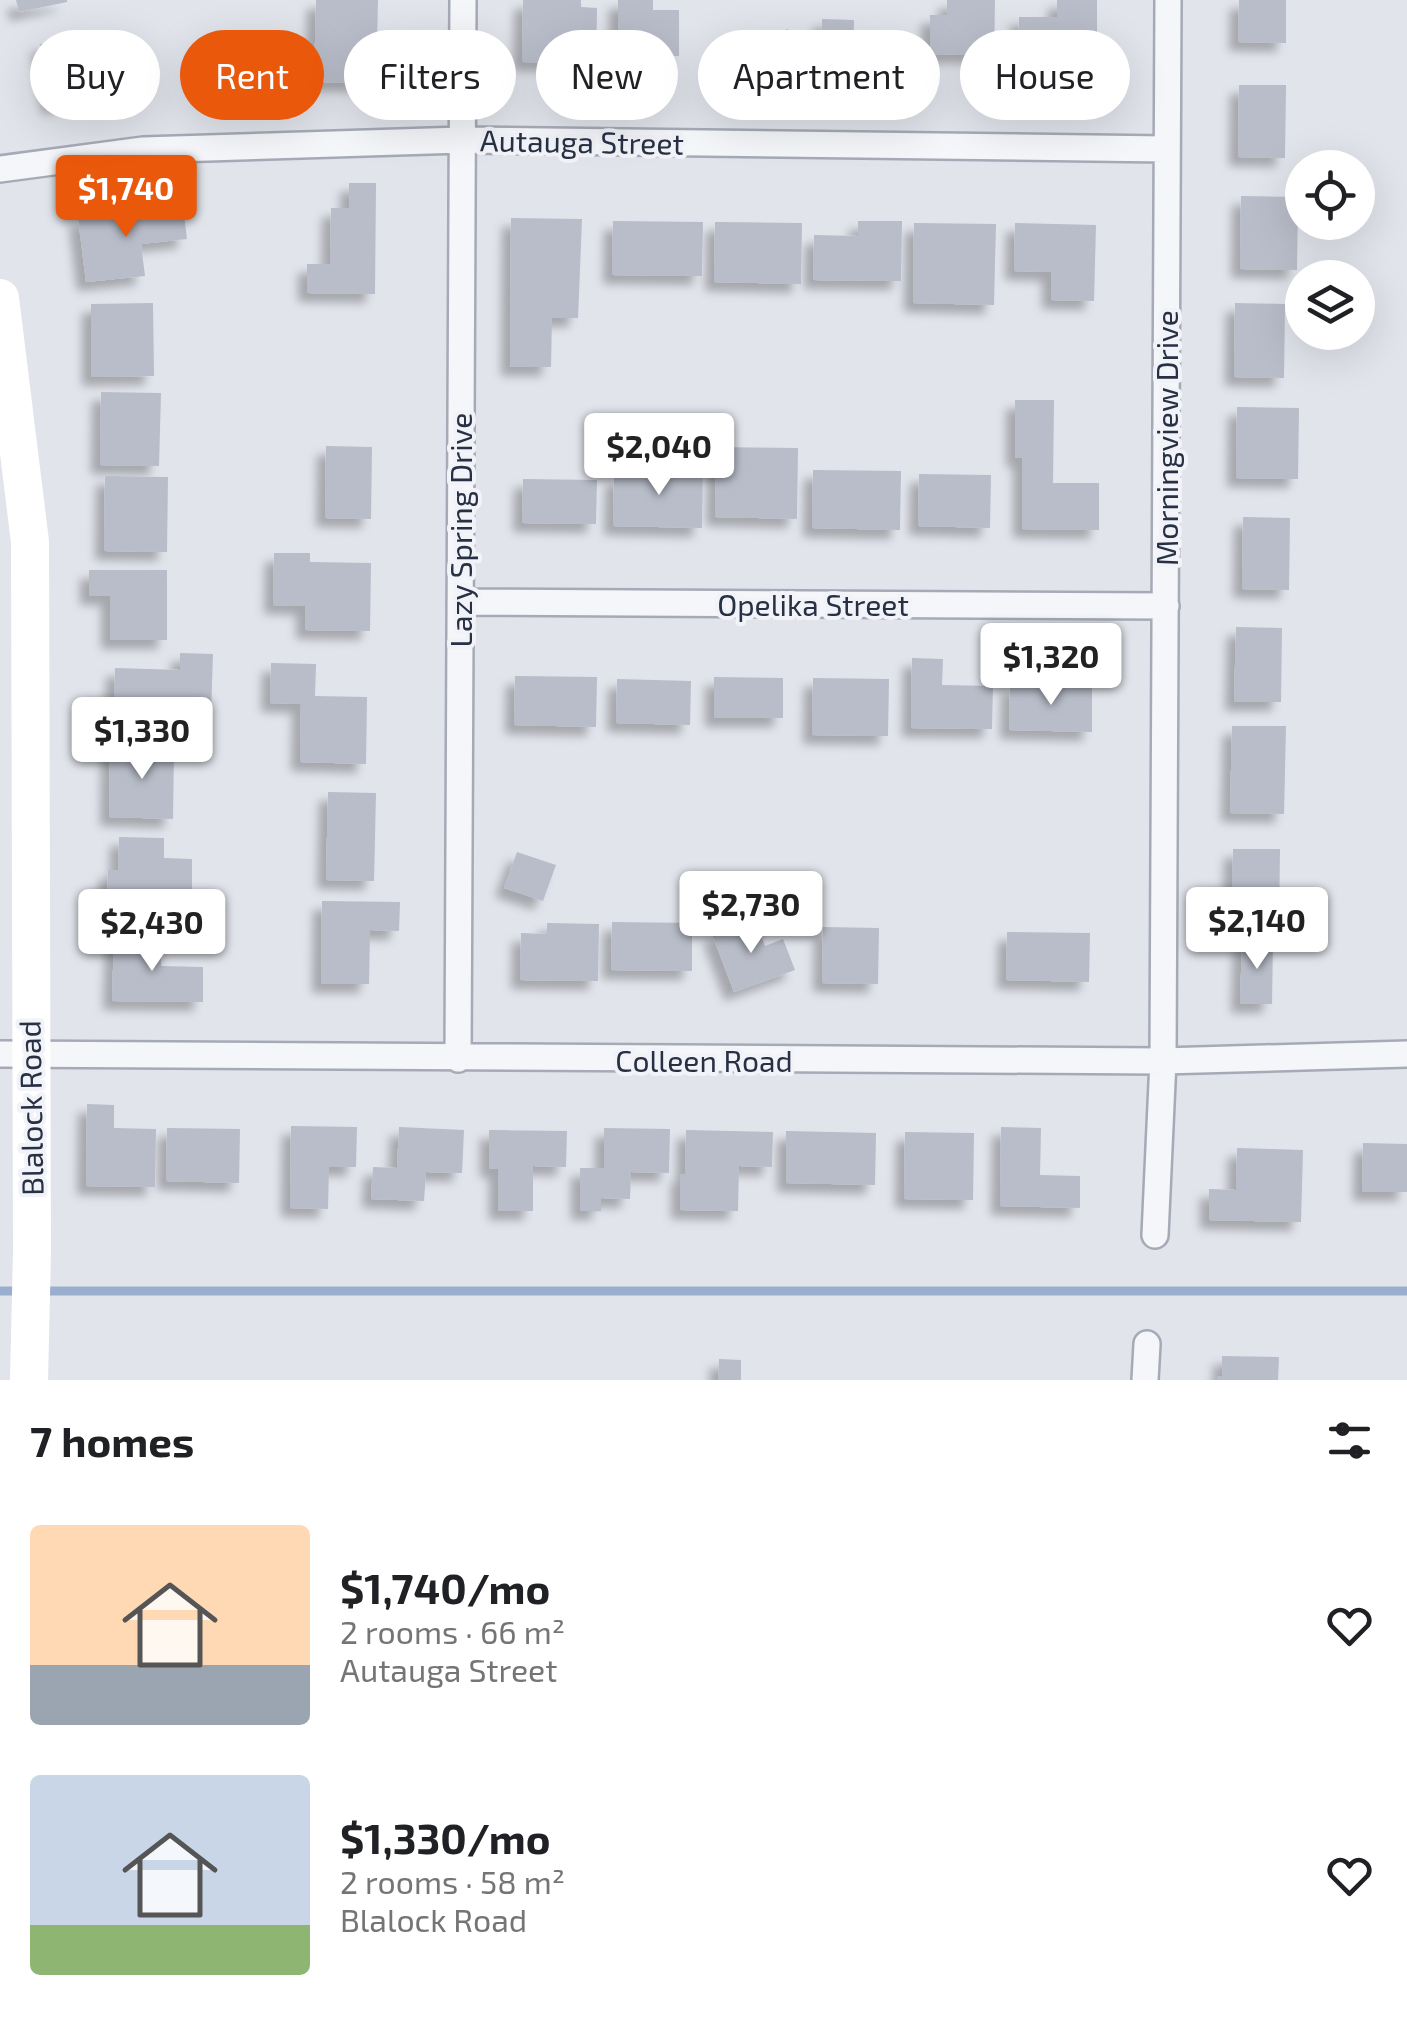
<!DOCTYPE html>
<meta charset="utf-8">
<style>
body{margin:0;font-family:"Exo 2",sans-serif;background:#f2f2f2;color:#202124;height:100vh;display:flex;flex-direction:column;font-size:38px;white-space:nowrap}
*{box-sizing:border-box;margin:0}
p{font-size:32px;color:#757577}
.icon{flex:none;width:55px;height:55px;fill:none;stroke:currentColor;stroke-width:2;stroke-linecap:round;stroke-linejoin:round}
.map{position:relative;height:1380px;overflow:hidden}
.drawer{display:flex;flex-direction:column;background:#fff;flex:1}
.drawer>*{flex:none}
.banner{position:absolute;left:30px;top:30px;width:1348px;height:90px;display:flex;gap:20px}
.controls{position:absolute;left:1285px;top:150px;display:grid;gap:20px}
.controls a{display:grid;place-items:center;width:90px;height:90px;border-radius:50%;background:#fff;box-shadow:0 10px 40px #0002;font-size:50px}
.price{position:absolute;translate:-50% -85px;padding:0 22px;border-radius:10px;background:#fff;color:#222;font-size:32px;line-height:65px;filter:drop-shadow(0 2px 5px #0008)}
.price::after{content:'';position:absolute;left:50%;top:60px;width:30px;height:22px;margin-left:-15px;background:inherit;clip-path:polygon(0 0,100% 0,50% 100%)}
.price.active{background:#ea580c;color:#fff}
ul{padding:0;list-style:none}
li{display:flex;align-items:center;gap:30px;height:250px;padding:0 30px}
li span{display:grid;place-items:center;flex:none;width:280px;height:200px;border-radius:10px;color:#555}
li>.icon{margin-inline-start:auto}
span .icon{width:120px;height:120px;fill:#fffc;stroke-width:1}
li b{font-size:42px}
h2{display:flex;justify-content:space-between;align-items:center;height:120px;padding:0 30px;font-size:42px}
.tag{padding:0 35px;border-radius:45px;background:#fff;box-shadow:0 10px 40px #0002;font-size:35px;line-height:90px}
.tag.active{background:#ea580c;color:#fff}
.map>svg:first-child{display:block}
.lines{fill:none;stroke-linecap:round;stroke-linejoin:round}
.stream{stroke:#9aafcd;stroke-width:9}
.building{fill:#b8bdc9;filter:url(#shadow)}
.street-casing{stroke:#a6aab6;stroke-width:30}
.street{stroke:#f4f6f9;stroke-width:25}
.secondary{stroke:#fff;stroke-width:38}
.labels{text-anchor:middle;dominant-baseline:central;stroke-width:8;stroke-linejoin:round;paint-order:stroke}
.street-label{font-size:30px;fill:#283044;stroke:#f1f3f8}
</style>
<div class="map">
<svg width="1407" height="1380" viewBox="0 0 1407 1380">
<defs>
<filter id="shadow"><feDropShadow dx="-9" dy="9" stdDeviation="5" flood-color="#0004"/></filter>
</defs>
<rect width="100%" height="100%" fill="#e1e4eb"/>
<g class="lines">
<!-- stream -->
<path class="stream" d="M0,1291H22
M38,1291H1407"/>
</g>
<!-- building -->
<path class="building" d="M16,0H67V2L19,12Z
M316,0H378L376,83L314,82Z
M523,0H581V7L597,8L596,63L522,62Z
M618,0H653V10H679V56L618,57Z
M947,0H995L994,55L930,54V15H947Z
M1057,0H1097V66L1018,64L1019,17H1057Z
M1239,0H1286V43L1238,42Z
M822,19L854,20L853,65H821Z
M788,29L801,63L774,74L760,39Z
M95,35L100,62L140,54L146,88L51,105L40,44Z
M1239,85H1286L1285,158L1238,157Z
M349,183H376L375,294L307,293V264H330L331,208H349Z
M1241,196L1298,197L1297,270L1240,269Z
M183,206L187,239L141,244L145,276L86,282L78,217Z
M511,218L582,219L578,318H552L551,367H510Z
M613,221L703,222L702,276L612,275Z
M858,221H902L901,281L813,280L814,235L858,236Z
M715,222L802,223L801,284L714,282Z
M914,223L996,224L994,305L913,303Z
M1015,223L1096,225L1094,301L1051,300V272L1014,271Z
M153,303L154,376L91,377V304Z
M1235,303L1285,304L1284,378L1234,377Z
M101,392L161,393L159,466L100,465Z
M1015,400H1054L1053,483H1099V530L1022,529V458H1015Z
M1237,407L1299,408L1298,479L1236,478Z
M326,446L372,447L371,519L325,518Z
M716,447L798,448L797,519L715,517Z
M636,467L703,468L702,528L613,526L614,476H636Z
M813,470L901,471L900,530L812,528Z
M919,474L991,475L990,528L918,526Z
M105,476L168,477L167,552L104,551Z
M523,479L597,480L596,524L522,523Z
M1243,517L1290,518L1289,590L1242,589Z
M274,553H310V562L371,563L370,631L305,630V606L273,605Z
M89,570H167V640H110V596H89Z
M1236,627L1282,628L1281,702H1234Z
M180,653L213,654L211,714L169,713L168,732L113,731L115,668L180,670Z
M912,658L943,659L942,685L993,686L992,729L911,728Z
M271,663L316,664L315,696L367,697L366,764L300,762L301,704L270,703Z
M515,676L597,677L596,727L514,725Z
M714,677L783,678V718H714Z
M813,678L889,679L888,736L812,735Z
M617,679L691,681L690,725L616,723Z
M1010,684L1092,685V732L1009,730Z
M1232,726H1286L1284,814L1230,813Z
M110,745L174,746L173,819L109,817Z
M328,792L376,793L374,881L326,880Z
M119,837L164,838V858L192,859V905L107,904L108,870H118Z
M1233,849H1280L1279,924L1231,923Z
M517,852L556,865L543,901L504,888Z
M322,901L400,902L399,931L370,930L369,984H321Z
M755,919L765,946L783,939L795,970L734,992L712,934Z
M612,922L692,923V971L611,970Z
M547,923L599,924L598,981L520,980L521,933L547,934Z
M823,927L879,928L878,984L822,983Z
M1007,932L1090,933L1089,982L1006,980Z
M114,936L162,937L161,966L203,967V1002L112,1001Z
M1242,940H1273L1272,1004H1240Z
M87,1104L114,1105V1128L156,1129L155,1187L86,1186Z
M291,1126L357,1127L356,1167H329L328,1209L290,1208Z
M399,1127L464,1130L462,1173L426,1172L424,1201L371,1199L373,1167L397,1168Z
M1001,1127L1041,1128L1040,1175L1080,1176V1208L1000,1206Z
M167,1128L240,1129L239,1183L166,1181Z
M604,1128L670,1129L669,1173L631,1172L630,1199L601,1198V1211H580V1168H604Z
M489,1130L567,1131L566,1167L533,1166V1211H498V1169L489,1168Z
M686,1130L773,1132L772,1167L739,1166L738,1211L680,1210V1174H685Z
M786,1131L876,1133L875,1185L786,1183Z
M905,1132L974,1133L973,1200L904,1199Z
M1363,1143L1407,1144V1192H1362Z
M1237,1148L1303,1150L1301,1222L1209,1220V1189L1236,1190Z
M1222,1356L1279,1357L1278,1380H1217V1376H1222Z
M719,1359L741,1360V1380H718Z"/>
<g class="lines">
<!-- street casing -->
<g class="street-casing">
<path id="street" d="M0,169L143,150L462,140L1166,149
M460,602L1166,606
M0,1054L1163,1061L1407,1054
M458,1059L463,0
M1155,1235L1163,1061L1168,0
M1145,1380L1147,1344"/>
</g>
<!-- street -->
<use href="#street" class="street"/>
<!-- secondary -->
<path class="secondary" d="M0,298L30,542L32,1252L29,1380"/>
</g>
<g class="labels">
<!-- street labels -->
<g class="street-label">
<text transform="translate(582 141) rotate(1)">Autauga Street</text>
<text transform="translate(1166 438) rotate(-90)">Morningview Drive</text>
<text transform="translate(460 530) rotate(-90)">Lazy Spring Drive</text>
<text x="813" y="604">Opelika Street</text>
<text x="704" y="1060">Colleen Road</text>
<text transform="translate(30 1108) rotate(-91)">Blalock Road</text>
</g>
</g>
</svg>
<div class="controls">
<a><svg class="icon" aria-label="locate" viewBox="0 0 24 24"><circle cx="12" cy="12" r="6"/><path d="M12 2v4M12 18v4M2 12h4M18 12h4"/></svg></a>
<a><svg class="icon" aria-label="layers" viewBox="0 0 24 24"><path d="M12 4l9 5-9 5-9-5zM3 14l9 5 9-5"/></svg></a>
</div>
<b class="price active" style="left:126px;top:240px">$1,740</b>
<b class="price" style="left:659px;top:498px">$2,040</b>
<b class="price" style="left:1051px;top:708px">$1,320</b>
<b class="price" style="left:142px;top:782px">$1,330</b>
<b class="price" style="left:751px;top:956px">$2,730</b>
<b class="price" style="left:1257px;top:972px">$2,140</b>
<b class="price" style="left:152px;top:974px">$2,430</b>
<div class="banner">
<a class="tag">Buy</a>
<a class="tag active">Rent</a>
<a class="tag">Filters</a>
<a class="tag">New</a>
<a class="tag">Apartment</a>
<a class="tag">House</a>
</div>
</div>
<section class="drawer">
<h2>7 homes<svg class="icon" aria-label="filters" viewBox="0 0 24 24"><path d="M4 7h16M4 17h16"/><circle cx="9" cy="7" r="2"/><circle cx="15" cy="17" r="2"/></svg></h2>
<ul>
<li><span style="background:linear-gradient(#ffd9b3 70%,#9aa5b1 0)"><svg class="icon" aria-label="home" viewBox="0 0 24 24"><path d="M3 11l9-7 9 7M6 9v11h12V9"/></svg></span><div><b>$1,740/mo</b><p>2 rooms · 66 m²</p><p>Autauga Street</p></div><svg class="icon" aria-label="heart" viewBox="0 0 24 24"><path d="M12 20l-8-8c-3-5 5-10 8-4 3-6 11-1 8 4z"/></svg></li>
<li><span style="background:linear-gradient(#c9d6e8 75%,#8fb573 0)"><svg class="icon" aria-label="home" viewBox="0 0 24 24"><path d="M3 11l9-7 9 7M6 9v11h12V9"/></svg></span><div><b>$1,330/mo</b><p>2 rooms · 58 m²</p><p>Blalock Road</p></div><svg class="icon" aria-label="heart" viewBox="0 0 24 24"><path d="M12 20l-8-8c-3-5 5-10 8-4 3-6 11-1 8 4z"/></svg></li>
</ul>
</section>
